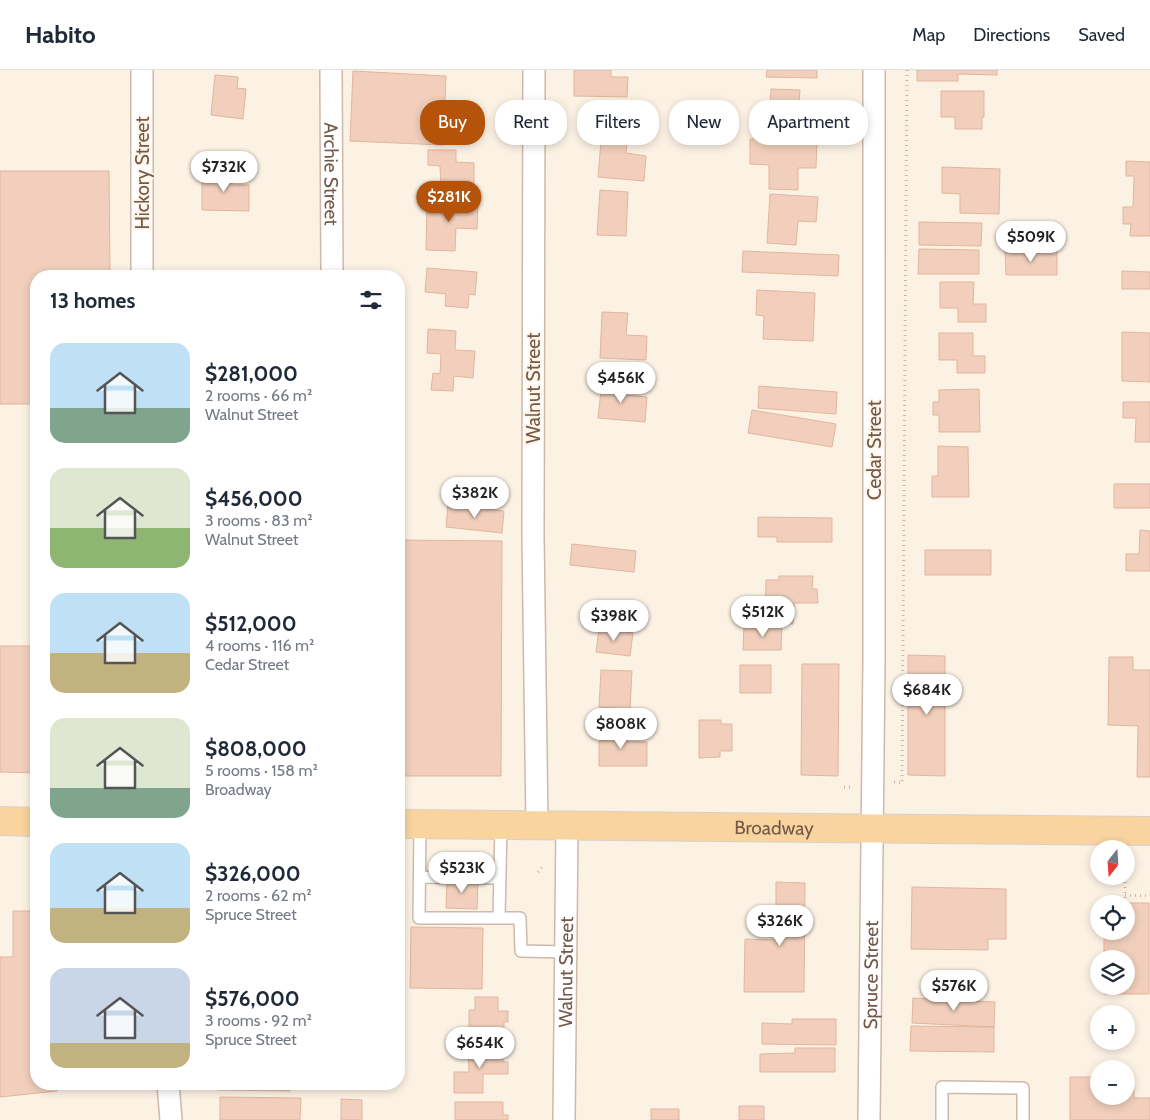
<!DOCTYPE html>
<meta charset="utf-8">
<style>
body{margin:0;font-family:Cabin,sans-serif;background:#f6f6f7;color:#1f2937;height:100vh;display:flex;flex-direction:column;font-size:19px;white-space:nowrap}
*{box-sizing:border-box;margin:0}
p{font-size:16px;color:#747a83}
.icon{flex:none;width:28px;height:28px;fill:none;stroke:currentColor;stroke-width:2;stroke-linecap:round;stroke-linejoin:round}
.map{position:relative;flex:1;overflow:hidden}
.panel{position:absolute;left:30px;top:200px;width:375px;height:820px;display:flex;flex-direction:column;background:#fff;border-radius:20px;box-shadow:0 2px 8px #0003}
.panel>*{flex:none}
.guide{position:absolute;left:420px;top:30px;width:475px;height:45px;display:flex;gap:10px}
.needle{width:32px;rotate:197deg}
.fabs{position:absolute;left:1090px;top:770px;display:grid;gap:10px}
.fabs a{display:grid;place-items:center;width:45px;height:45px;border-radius:50%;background:#fff;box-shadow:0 2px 8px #0003;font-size:25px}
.price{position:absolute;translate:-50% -42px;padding:0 11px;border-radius:18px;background:#fff;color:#222;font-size:16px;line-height:32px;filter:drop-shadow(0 1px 2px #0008)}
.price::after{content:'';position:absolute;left:50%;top:30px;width:15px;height:11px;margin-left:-8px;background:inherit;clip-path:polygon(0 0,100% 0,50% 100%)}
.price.active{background:#b45309;color:#fff}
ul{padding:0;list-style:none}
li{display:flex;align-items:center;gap:15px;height:125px;padding:0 20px}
li span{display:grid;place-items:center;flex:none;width:140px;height:100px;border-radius:15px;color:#555}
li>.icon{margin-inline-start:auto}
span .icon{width:60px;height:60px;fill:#fffc;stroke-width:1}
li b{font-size:21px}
h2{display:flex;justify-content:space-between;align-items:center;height:60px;padding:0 20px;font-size:21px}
.chip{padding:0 18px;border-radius:20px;background:#fff;box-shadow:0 2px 8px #0003;font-size:18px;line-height:45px}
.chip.active{background:#b45309;color:#fff}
header{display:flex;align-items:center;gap:30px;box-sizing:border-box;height:70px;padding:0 25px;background:#fff;border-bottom:1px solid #e0e1e3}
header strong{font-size:24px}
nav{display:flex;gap:28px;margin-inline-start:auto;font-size:18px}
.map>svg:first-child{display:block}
.building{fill:#f1cfbc;stroke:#e3b59d}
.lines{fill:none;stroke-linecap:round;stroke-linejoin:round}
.service-casing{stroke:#cdb9ab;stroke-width:14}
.minor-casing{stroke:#cdb9ab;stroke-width:24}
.primary-casing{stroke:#d8d0cc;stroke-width:30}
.path{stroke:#d5b39f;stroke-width:3;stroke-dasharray:1 4;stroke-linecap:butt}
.service{stroke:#fff;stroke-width:11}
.minor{stroke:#fff;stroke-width:21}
.primary{stroke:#f9d49e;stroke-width:28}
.labels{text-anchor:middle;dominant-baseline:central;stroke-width:4;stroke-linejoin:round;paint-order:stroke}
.street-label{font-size:19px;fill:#74584a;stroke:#fff6ea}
</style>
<header>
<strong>Habito</strong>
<nav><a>Map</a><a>Directions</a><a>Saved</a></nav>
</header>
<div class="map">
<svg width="1150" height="1050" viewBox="0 0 1150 1050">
<rect width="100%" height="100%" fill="#fcf2e4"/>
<!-- building -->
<path class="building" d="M574,0H611V7H628L627,27L574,26Z
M767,0H817V8L766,7Z
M917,0H997V5L958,4V11H917Z
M353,1L446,6L443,75L350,71Z
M215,5L238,7L237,18L246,19L243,49L211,45Z
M771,19L800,20L799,33L819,34L818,60L782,58L783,36L770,35Z
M941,21H984V47H982V59H955V47H941Z
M750,69L817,70L816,98H798V120L769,119V95L750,94Z
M601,71L627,74L626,83L646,86L644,111L598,107Z
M428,80H456V92L474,93V119H441L440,96L428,95Z
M1126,91L1150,92V166H1130L1131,154H1123V137H1133L1134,106H1126Z
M942,97L1000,99L999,144L960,143V124L942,123Z
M0,101H109L110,206H36V334H0Z
M202,102H233L232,115H249V141L202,140Z
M600,120L628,122L626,166L597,165Z
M770,124L818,127L816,152L798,151L796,175L767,173Z
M427,132H478L477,159L456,158L455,181L426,180Z
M919,152L982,153L981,176L919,175Z
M919,179L979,180V204H918Z
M1057,180V205H1006L1005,181Z
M743,181L839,185L838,206L742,202Z
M427,198L477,202L475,225L469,224L468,238L445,236L446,224L425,222Z
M1122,201L1150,202V219H1122Z
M940,212H974L973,234H986V252H958V238H940Z
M757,220L815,223L813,271L763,269L764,246L756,245Z
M602,242L628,243L626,265L647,266L646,290L600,288Z
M428,259L456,261L455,280L475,281L473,308L454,306L453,321L431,320L433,303L440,304L441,284L427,283Z
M1122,262L1150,263V312L1122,311Z
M939,263H973V286H985V303H957V290H939Z
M602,311L627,314L626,325L647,327L645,352L598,348Z
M759,316L837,322L836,344L758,338Z
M979,319L980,362H939V345H933V332H939V320Z
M1123,332H1150V372H1135L1136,348H1123Z
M752,340L836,354L832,377L748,363Z
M938,376L968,377L969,427H932V406H938Z
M1114,414H1150V438H1114Z
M448,435L504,441L502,463L446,457Z
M758,447L832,448V472H777V467H758Z
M1140,460L1150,461V501H1126V484H1139Z
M399,470L502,471L501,706H399Z
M572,474L636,481L634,502L570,495Z
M925,480H991V505H925Z
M779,506H813L812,519H817L818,533H794L793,554L765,553L766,510H779Z
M744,555H782L781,580H743Z
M599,559L633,563L630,586L596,582Z
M0,576H36V703L0,702Z
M908,585L945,586V706L908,705Z
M1109,587H1133V600H1150V707H1137L1138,656L1108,655Z
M802,594H839L838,706L801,705Z
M740,595H771V623H740Z
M601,600L632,601L630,639L599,637Z
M699,650H721V654H732V681H720V687L699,688Z
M604,659H627V672H647V696H599V671H603Z
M447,810L478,811L477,839L446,838Z
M776,812L805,813L804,922H744L745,869L776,870Z
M912,817L1006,819V869H988V880L911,879Z
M1104,833H1149V924H1104V916H1126V889H1104V861H1126V834Z
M13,841H36V1014H57V1021L0,1027V887H13Z
M411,857L483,858L482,919L410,918Z
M475,927H498V941H508V952H504V965H469V940H475Z
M913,928L995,932L994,957L912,953Z
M792,949H836V975L762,974V953L792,954Z
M911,956L994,957V982L910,981Z
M468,977H503V992H508V1004H483V1023H454V1002H469Z
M795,978H835V1002H760V984L795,983Z
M1070,1007H1099V1026H1126V1007H1134V1028H1150V1050H1070Z
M218,1014H290V1021L218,1020Z
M220,1027L301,1028L300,1050H220Z
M341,1029L362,1030V1050H341Z
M455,1032H503V1045H508V1050H455Z
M739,1036H764V1050H739Z
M651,1039H679V1050H651Z"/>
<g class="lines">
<!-- service casing -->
<g class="service-casing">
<path id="service" d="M420,754L419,848H499L501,755
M420,807L499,808
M499,848H520L521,881L566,882
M942,1050V1017L1023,1018V1050"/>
</g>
<!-- minor casing -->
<g class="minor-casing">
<g id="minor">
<path d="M142,0V206"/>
<path id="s1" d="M331,0L332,206"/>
<path d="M534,0L533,466L537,755"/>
<path d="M168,1014L171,1050"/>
<path id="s2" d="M564,1050L567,756"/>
<path id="s3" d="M869,1050L874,590V0"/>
</g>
</g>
<!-- primary casing -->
<g class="primary-casing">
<g id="primary">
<path d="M0,751L36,752"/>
<path id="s4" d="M399,754L1150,761"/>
</g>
</g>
<!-- path -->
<path class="path" d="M894,712L902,713L907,0
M844,717H852
M538,802L543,796
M1125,825L1150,826
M1125,828V806"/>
<!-- service -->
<use href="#service" class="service"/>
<!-- minor -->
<use href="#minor" class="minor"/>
<!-- primary -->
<use href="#primary" class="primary"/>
</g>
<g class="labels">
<!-- street labels -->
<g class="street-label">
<text transform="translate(142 103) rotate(-90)">Hickory Street</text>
<text stroke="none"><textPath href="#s1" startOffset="104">Archie Street</textPath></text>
<text transform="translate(533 318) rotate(-90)">Walnut Street</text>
<text transform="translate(874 380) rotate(-90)">Cedar Street</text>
<text stroke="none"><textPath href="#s4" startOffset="375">Broadway</textPath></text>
<text stroke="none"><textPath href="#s2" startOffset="148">Walnut Street</textPath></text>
<text stroke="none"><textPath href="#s3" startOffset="145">Spruce Street</textPath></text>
</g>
</g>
</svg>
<div class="fabs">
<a><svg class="needle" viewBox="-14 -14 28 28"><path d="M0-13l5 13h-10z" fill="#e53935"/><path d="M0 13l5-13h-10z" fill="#747a83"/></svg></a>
<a><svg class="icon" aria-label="locate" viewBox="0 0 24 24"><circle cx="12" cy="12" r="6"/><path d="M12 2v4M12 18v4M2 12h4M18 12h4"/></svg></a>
<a><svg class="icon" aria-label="layers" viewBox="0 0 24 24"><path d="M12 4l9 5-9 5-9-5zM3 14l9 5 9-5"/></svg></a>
<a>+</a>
<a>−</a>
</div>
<b class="price" style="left:224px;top:123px">$732K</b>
<b class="price active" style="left:449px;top:153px">$281K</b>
<b class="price" style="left:1031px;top:193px">$509K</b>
<b class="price" style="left:621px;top:334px">$456K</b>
<b class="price" style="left:475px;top:449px">$382K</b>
<b class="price" style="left:763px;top:568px">$512K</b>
<b class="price" style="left:614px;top:572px">$398K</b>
<b class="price" style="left:927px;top:646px">$684K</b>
<b class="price" style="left:621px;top:680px">$808K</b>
<b class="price" style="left:462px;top:824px">$523K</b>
<b class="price" style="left:780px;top:877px">$326K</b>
<b class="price" style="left:954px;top:942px">$576K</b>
<b class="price" style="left:480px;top:999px">$654K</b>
<div class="guide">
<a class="chip active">Buy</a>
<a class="chip">Rent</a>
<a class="chip">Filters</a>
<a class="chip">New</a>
<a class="chip">Apartment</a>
</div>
<section class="panel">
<h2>13 homes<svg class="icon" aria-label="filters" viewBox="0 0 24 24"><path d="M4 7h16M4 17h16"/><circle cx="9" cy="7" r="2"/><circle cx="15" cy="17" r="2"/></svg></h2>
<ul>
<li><span style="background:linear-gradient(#bfe0f5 65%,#7fa58c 0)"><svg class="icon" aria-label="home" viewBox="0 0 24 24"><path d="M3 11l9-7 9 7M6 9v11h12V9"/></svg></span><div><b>$281,000</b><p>2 rooms · 66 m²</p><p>Walnut Street</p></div></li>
<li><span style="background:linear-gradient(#dfe7d0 60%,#8fb573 0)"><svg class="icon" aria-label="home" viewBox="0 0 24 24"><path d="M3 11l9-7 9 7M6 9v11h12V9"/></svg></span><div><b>$456,000</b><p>3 rooms · 83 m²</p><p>Walnut Street</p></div></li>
<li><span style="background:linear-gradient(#bfe0f5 60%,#c2b280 0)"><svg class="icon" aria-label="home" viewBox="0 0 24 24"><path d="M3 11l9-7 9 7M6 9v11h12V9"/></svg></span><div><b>$512,000</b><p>4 rooms · 116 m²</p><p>Cedar Street</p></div></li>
<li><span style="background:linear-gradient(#dfe7d0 70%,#7fa58c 0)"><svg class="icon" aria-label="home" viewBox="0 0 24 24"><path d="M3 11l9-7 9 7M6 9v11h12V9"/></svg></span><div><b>$808,000</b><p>5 rooms · 158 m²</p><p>Broadway</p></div></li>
<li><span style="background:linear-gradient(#bfe0f5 65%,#c2b280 0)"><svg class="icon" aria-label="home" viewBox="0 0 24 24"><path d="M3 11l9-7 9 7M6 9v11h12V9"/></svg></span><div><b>$326,000</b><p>2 rooms · 62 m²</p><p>Spruce Street</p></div></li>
<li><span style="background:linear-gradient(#c9d6e8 75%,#c2b280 0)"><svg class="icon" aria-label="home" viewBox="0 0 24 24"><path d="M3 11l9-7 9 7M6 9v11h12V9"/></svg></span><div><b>$576,000</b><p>3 rooms · 92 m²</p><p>Spruce Street</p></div></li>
</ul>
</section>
</div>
